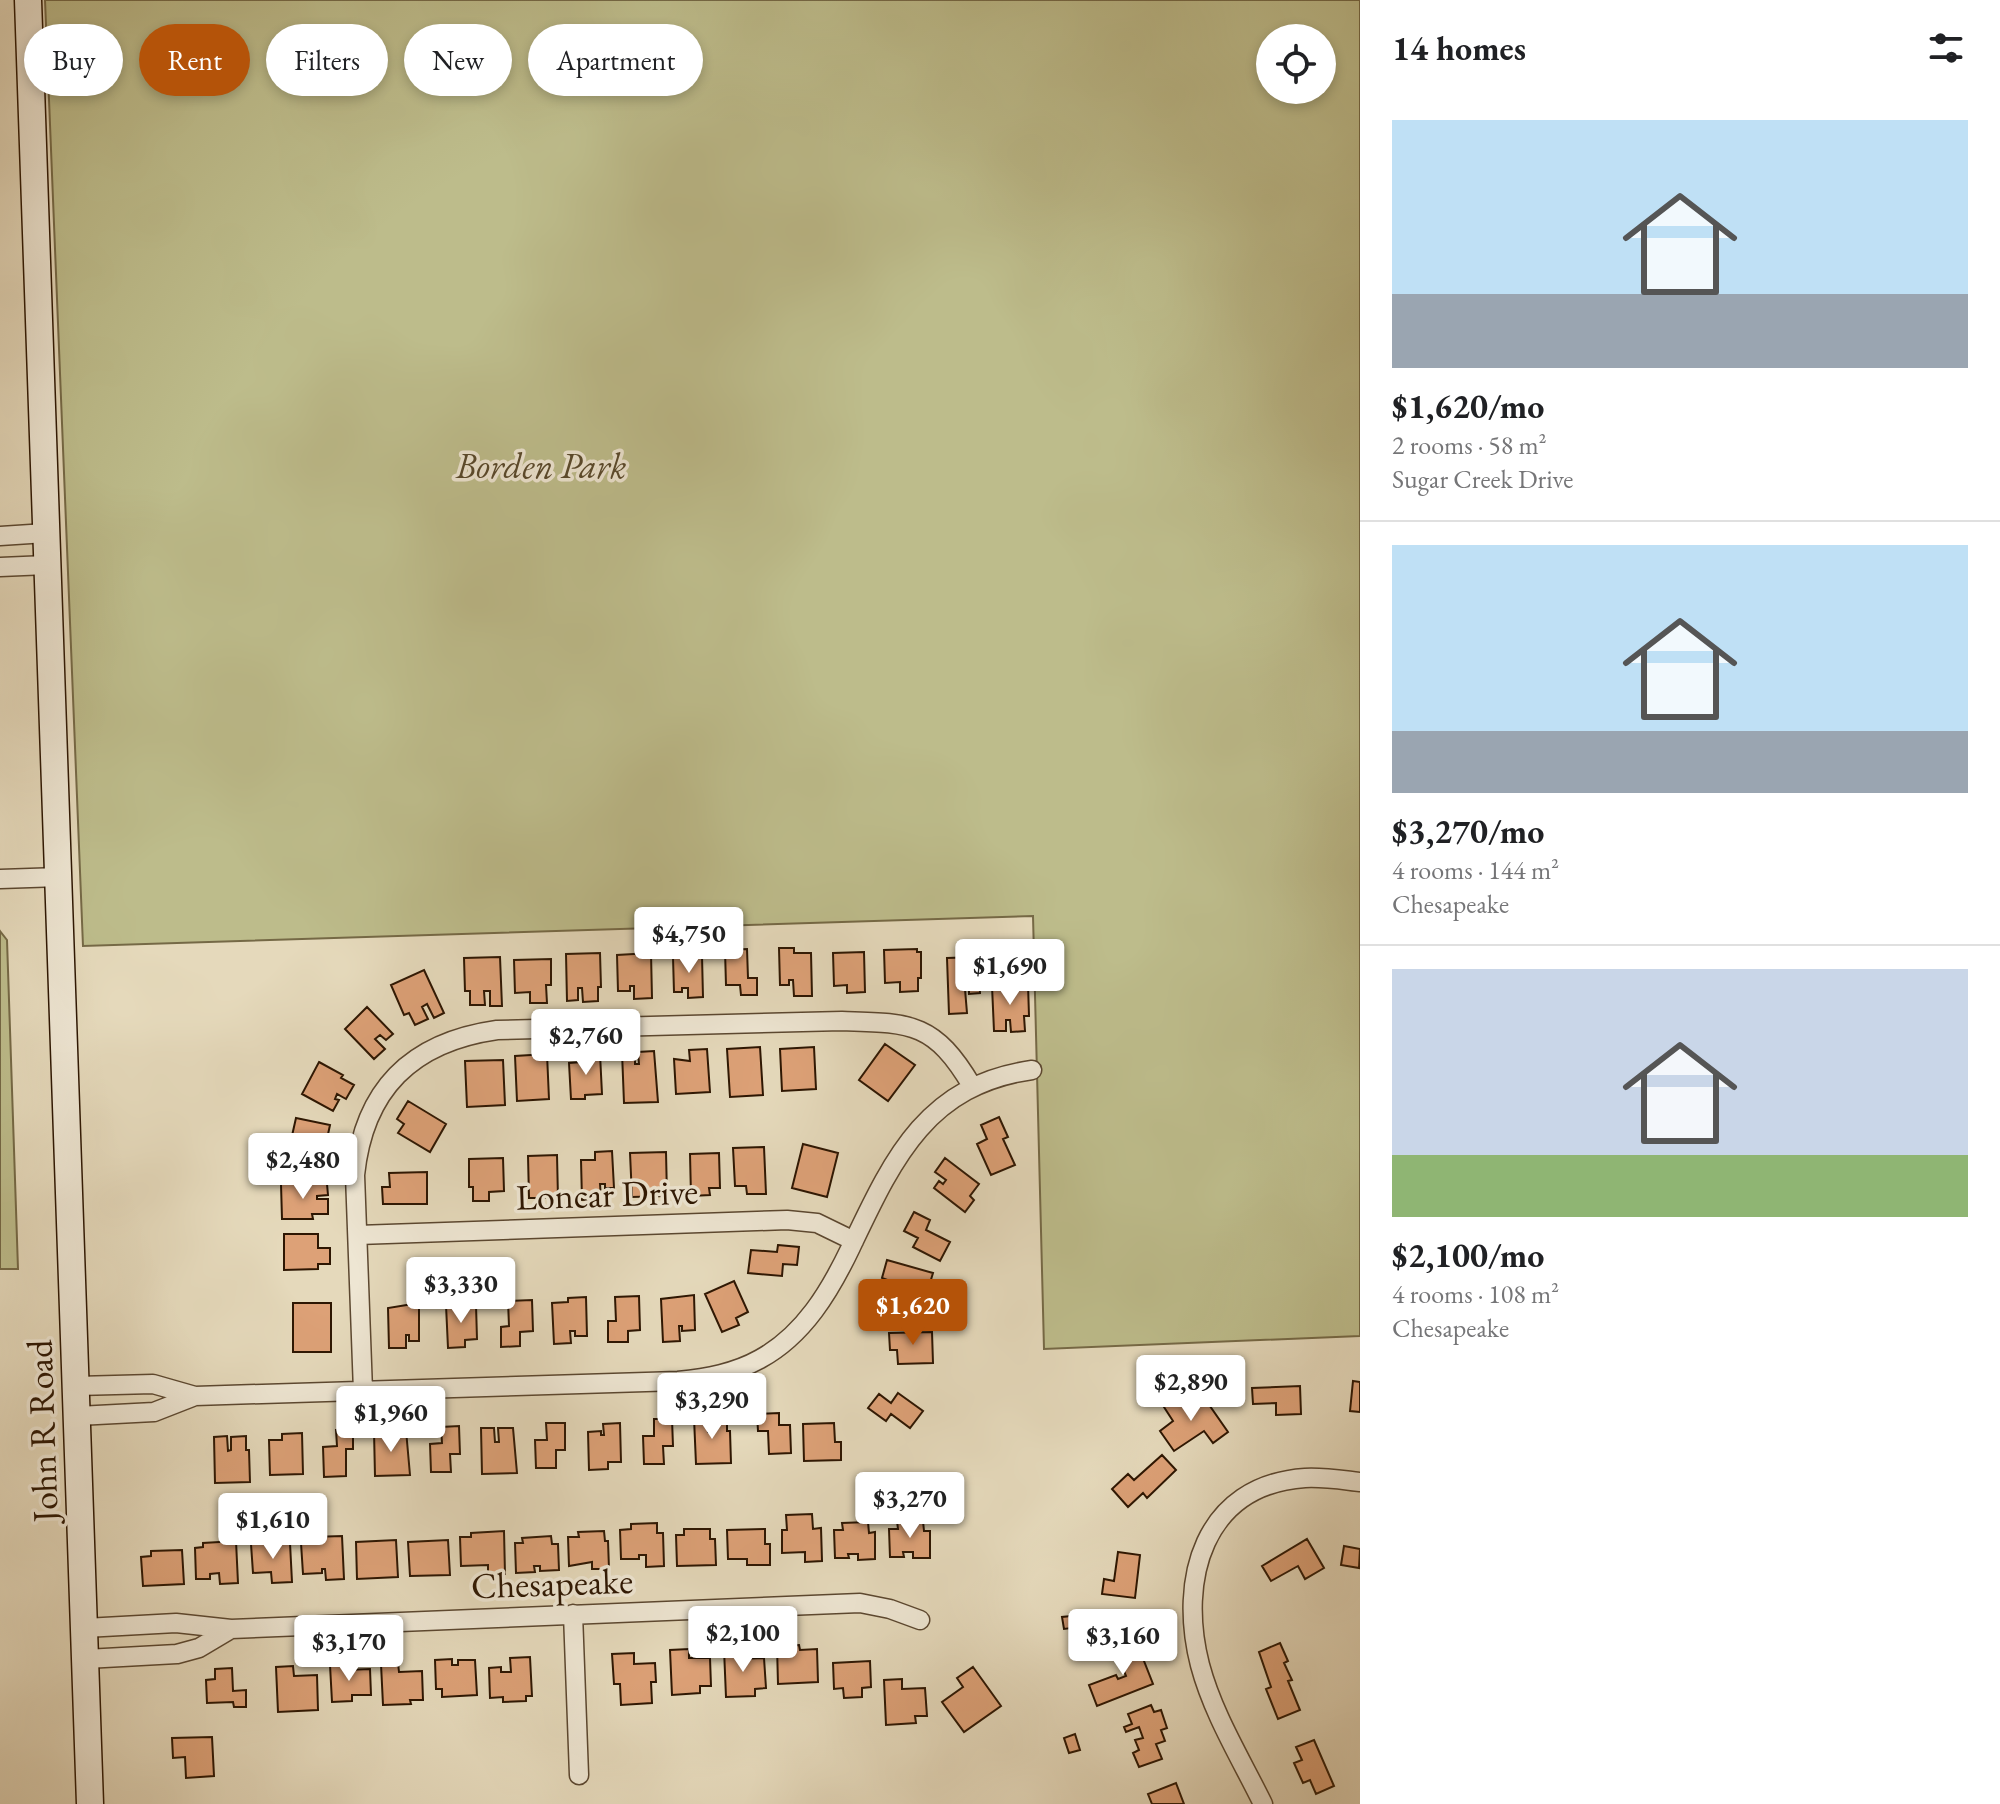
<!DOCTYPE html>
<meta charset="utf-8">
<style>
body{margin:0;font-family:"EB Garamond",serif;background:#f6f6f6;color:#202124;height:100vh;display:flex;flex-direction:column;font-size:30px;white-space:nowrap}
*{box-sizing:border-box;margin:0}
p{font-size:26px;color:#757577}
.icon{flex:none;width:44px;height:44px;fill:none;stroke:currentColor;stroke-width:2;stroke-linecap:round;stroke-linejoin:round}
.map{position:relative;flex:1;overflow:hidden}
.drawer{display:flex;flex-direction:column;background:#fff;width:640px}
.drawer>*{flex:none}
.hud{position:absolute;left:24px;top:24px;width:760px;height:72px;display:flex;gap:16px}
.controls{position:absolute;left:1256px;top:24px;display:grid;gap:16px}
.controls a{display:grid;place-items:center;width:80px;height:80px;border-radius:50%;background:#fff;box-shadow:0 4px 12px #0003;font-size:40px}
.price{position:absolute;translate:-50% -68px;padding:0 18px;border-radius:8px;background:#fff;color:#222;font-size:26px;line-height:52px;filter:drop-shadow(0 2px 4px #0008)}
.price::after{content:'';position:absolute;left:50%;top:48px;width:24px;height:18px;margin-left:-12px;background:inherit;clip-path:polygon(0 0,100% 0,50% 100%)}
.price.selected{background:#b45309;color:#fff}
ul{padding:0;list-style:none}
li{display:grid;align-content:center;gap:16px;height:424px;padding:0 32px}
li+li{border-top:2px solid #e0e0e0}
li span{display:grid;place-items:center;height:248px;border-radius:0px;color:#555}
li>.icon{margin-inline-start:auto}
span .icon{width:144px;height:144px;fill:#fffc;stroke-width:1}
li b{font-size:34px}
h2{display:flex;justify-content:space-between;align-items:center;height:96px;padding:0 32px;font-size:34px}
.tag{padding:0 28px;border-radius:36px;background:#fff;box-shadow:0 4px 12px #0003;font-size:28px;line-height:72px}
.tag.selected{background:#b45309;color:#fff}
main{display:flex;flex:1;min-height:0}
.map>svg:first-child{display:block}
.green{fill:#bdbc8b;stroke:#756946;stroke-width:2;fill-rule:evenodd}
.building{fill:#dda177;stroke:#2d1602;stroke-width:2}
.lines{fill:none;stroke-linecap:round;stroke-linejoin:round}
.minor-casing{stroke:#5b4730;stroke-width:21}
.secondary-casing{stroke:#2d1602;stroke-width:29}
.minor{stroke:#eee6d3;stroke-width:18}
.secondary{stroke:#eee6d3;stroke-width:26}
.labels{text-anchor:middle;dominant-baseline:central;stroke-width:7;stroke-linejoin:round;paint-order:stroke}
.park-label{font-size:36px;font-style:italic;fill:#58482b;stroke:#eee6d3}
.street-label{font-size:36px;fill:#2d1602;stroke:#eee6d3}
</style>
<main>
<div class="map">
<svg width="1360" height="1804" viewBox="0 0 1360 1804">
<rect width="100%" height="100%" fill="#e5d9bb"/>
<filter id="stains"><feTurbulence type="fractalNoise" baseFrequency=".0025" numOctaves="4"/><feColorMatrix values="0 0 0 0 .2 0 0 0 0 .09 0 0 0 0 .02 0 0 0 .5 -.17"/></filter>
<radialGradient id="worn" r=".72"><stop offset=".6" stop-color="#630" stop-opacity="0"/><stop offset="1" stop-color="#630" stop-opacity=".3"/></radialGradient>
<!-- green -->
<path class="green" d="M45,0H1360V1336L1044,1349L1033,916L83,946ZM1270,38H1322V90H1270Z
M0,931L7,940L18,1269H0Z"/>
<!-- building -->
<path class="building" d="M779,948H794V953H811L812,996H794L793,980H789V985H780Z
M747,949L748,978H757V995H741L740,985H726L725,950Z
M917,949V952H921V978H918V991L900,992V982L885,983L884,950Z
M864,952L865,992L847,993V985L834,986L833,953Z
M600,953L601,987H598V1001L583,1002L582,988H578V1000L567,1001L566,954Z
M651,953L652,998L634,999V986H630V991H618L617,955Z
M702,956L703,997L688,998V988H682V992H674L673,957Z
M500,957L502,1006H490V991H484L485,1005H470V991H465L464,958Z
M978,957L980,993L969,994V988L965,989L967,1013L949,1014L947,958Z
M551,959V985H546L547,1003H530V992L515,993L514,960Z
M424,970L444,1013L434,1018L427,1004L422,1007L428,1019L415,1025L409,1013L404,1015L391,985Z
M1028,984L1029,1016H1024L1025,1031L1011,1032L1010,1020H1006V1031H994L992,986Z
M367,1007L393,1034L386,1040L380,1035L375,1039L385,1049L374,1059L345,1029Z
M885,1044L915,1065L888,1101L859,1080Z
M760,1047L763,1095L730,1097L727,1049Z
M814,1047L816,1089L782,1091L780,1049Z
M707,1049L710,1092L676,1094L674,1059L690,1061L689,1050Z
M654,1051L658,1102L624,1103L622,1052H635V1064H639L638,1052Z
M547,1054L549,1099L517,1101L515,1056Z
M600,1054L602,1094L585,1095V1099H571L569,1063L581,1062V1055Z
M503,1060L505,1105L467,1107L465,1061Z
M319,1062L343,1075L341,1078L354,1085L346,1099L337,1094L335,1099L339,1100L333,1111L302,1094Z
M408,1101L446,1124L430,1152L398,1133L404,1124L397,1119Z
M999,1117L1008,1137L1003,1139L1015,1165L991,1175L977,1144L987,1139L981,1125Z
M296,1118L330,1125L327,1139L335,1140L332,1158L289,1149Z
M803,1144L838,1153L827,1197L792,1188Z
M764,1147L766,1194H747L746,1186H735L733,1148Z
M612,1151L614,1188H605V1184H600L601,1199L582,1200L581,1160H595V1152Z
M666,1152L667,1196L632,1197L630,1153Z
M719,1153L720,1188H709L710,1195L691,1196L690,1154Z
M557,1155L558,1198H529L528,1156Z
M503,1158L504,1191L489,1192V1201H473V1187H469V1159Z
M945,1158L979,1184L970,1196L974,1200L965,1212L934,1188L939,1181L943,1184L946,1180L935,1172Z
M427,1172V1204H383L382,1187H390L389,1173Z
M281,1184H327L328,1195L317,1196V1199H328V1214H312L313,1219H282Z
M914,1212L930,1220L926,1230L950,1242L940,1261L913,1247L918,1238L904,1231Z
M284,1234H318V1248H330V1264H318V1269L284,1270Z
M778,1245L799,1247L797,1265L783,1264L782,1276L748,1273L751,1250L777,1252Z
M887,1260L933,1273L923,1306L878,1293L881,1284L891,1287L893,1282L882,1278Z
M734,1281L748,1312L736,1318L739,1325L722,1332L705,1294Z
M694,1295L695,1330L682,1331V1326H679L680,1341L663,1342L661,1299Z
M639,1296L640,1330L628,1331V1342H608V1321H616L615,1297Z
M586,1297L587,1336H575V1331H570L571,1343L554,1344L552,1303L568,1302V1298Z
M532,1300L533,1331L520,1332V1346L501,1347V1327L509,1326L508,1301Z
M293,1303H331V1352H293Z
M419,1303V1341H409V1335H406V1348H389L388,1308Z
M446,1305H476L477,1339L465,1340V1347L448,1348Z
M932,1332L933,1363L898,1364L897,1350H890L889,1333Z
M1353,1381L1360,1382V1412L1350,1411Z
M1300,1386L1301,1414L1276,1415V1403L1253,1404L1252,1388Z
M898,1393L923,1411L910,1428L891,1414L886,1421L868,1408L879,1394L891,1403Z
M1175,1394L1187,1412L1205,1399L1228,1432L1213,1443L1204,1431L1174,1451L1160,1431L1173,1421L1162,1404Z
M779,1413V1425H790L791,1453L769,1454L768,1431H758L757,1414Z
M708,1417V1432H712V1418L727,1417V1431H730L731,1463L696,1464L694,1418Z
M654,1419H672L673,1446H663L664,1464H644L643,1436H654Z
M546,1423H565V1450H556V1468H536L535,1440H547Z
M620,1423L621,1462H608V1469L589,1470L588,1432L601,1431V1435H604L603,1424Z
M834,1423L835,1442H841V1460L804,1461L803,1424Z
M459,1426L460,1454H450L451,1472H431L430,1444L442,1443L441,1427Z
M481,1428H494L495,1442H499L498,1428H513L517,1473L482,1474Z
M353,1429V1449H346V1476L324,1477L323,1447L337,1446L336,1430Z
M387,1430L388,1444H391V1431L406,1430L410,1475L375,1476L374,1431Z
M302,1433L303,1474L270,1475L269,1440H282V1434Z
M227,1436L228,1451L231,1450V1437L246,1436V1450H249L250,1482L215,1483L214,1437Z
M1162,1455L1176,1470L1147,1498L1143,1493L1128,1507L1112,1489L1128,1474L1134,1480Z
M812,1514L813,1529L821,1528L822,1561L805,1562V1552L782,1553V1530H787L786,1515Z
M897,1521H923L924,1531H930V1558H913V1552H903L904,1557H890L889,1529H898Z
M868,1522L869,1533L875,1532V1559L858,1560V1554H848L849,1558H835L834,1530H843L842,1523Z
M657,1523V1533H663L664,1566L646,1567V1555H639V1559H621L620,1530L631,1529V1524Z
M684,1529H710V1539H715L716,1565L677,1566L676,1535H684Z
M765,1529V1544H770V1565H747V1559H728L727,1530Z
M504,1531L505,1574L488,1575V1565L461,1566L460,1537H471V1533Z
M604,1531L605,1541H608L609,1569H592V1562L569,1566L568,1537H579L578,1532Z
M342,1536L344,1579L326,1580L325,1569H322V1573L303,1574L301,1543L312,1542V1537Z
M551,1536L552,1544H558L559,1570L540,1571V1566H534L535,1572L516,1573L515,1543H523L522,1538Z
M1307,1539L1324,1568L1305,1579L1298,1566L1271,1581L1262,1566Z
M396,1540L398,1577L357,1579L356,1542Z
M448,1540L450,1575L410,1576L408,1542Z
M236,1541L238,1583L220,1584L219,1573L210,1574V1579H196L195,1548L203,1547V1543Z
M290,1543L292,1582L272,1583L271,1572L253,1573L251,1544Z
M1344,1546L1360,1549L1359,1568L1341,1565Z
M182,1550L184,1584L143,1586L141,1557L151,1556V1551Z
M1118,1552L1140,1555L1135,1598L1102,1594L1104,1579L1114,1581Z
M1071,1616L1072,1628L1064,1629L1062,1617Z
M1133,1642L1139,1657L1142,1656L1153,1684L1097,1706L1089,1685L1116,1675L1118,1679L1126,1676L1115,1649Z
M1280,1643L1288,1661L1284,1663L1292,1680L1288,1681L1300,1710L1278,1719L1266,1689L1271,1687L1259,1652Z
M799,1645L800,1650L817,1649L818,1682L778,1684L777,1646Z
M739,1648V1659L764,1658L766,1688L755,1689V1696L726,1697L724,1649Z
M689,1649V1658H710L711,1686H700V1693L672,1695L670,1650Z
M634,1653V1664L655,1663L656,1682H651L652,1703L621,1705L620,1684H614L612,1654Z
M530,1657L532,1696H526V1701L503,1702V1697L490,1698L489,1668L501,1667V1672H511L510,1658Z
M452,1659V1665H458V1660H475L477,1695L442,1697V1689H436L435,1660Z
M870,1661L871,1687L862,1688V1697L844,1698L843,1688L834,1689L833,1663Z
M398,1663L399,1672L422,1671L423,1700H410L411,1704L383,1705L381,1664Z
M347,1664V1670L370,1669L371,1695H352V1701L332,1702L330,1665Z
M293,1666L294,1676L317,1675L318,1710L278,1712L276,1667Z
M973,1667L1001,1706L964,1732L942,1702L963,1687L957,1678Z
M232,1668L233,1691L246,1690V1707H234L233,1702L207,1703L206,1680L215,1679V1669Z
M902,1679V1689L925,1688L927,1716H915L916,1723L886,1725L884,1680Z
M1151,1705L1154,1712L1161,1710L1167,1728L1161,1730L1165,1741L1156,1744L1162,1759L1139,1767L1133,1753L1139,1750L1135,1740L1143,1738L1139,1727L1126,1732L1124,1727L1132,1724L1128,1714Z
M1075,1734L1080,1750L1069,1753L1064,1738Z
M212,1737L214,1776L186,1778L185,1757L173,1758L172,1738Z
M1314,1740L1334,1786L1316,1794L1310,1780L1303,1783L1294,1763L1302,1760L1296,1747Z
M1176,1783L1184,1804H1152L1148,1794Z"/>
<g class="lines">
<!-- minor casing -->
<g class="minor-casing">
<path id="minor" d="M0,536L46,533
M0,567L47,565
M0,879L60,877
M358,1235L787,1220L817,1223L854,1241
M77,1386L153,1384L195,1396L678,1381C707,1378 735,1373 760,1359C804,1335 830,1291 851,1247C893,1159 926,1085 1032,1070
M363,1391L355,1175C364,1089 412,1042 497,1030L842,1021C911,1023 934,1022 972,1086
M78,1416L154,1412L195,1396
M573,1614L579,1775
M85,1628L176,1623L231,1629L860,1603L890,1609L920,1620
M86,1659L177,1654L199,1648L231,1629
M1263,1804C1241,1759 1213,1714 1200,1665C1178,1580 1203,1485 1305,1478C1324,1477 1342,1480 1360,1482"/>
</g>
<!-- secondary casing -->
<g class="secondary-casing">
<path id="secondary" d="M28,0L90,1804"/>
</g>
<!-- minor -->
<use href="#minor" class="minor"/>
<!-- secondary -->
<use href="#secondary" class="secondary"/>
</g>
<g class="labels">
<!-- park labels -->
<g class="park-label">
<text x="541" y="465">Borden Park</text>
</g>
<!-- street labels -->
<g class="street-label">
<text transform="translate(607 1194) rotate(-2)">Loncar Drive</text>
<text transform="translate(42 1431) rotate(-92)">John R Road</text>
<text transform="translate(552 1583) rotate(-2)">Chesapeake</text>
</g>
</g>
<rect width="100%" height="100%" filter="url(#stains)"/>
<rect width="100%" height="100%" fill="url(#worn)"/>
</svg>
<div class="controls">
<a><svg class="icon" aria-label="locate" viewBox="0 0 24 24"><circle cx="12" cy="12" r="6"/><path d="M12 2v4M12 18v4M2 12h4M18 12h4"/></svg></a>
</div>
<b class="price" style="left:689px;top:975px">$4,750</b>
<b class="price" style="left:1010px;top:1007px">$1,690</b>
<b class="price" style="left:586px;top:1077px">$2,760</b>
<b class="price" style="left:303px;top:1201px">$2,480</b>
<b class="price" style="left:461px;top:1325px">$3,330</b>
<b class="price selected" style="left:913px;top:1347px">$1,620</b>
<b class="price" style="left:1191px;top:1423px">$2,890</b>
<b class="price" style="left:712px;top:1441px">$3,290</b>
<b class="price" style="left:391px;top:1454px">$1,960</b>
<b class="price" style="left:910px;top:1540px">$3,270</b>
<b class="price" style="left:273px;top:1561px">$1,610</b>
<b class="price" style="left:743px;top:1674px">$2,100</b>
<b class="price" style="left:1123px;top:1677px">$3,160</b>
<b class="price" style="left:349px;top:1683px">$3,170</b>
<div class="hud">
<a class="tag">Buy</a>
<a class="tag selected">Rent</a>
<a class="tag">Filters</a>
<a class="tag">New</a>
<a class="tag">Apartment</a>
</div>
</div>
<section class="drawer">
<h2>14 homes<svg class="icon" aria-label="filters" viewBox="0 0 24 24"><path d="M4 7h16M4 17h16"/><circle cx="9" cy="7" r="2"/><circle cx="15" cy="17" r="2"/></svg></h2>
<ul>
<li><span style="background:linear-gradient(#bfe0f5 70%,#9aa5b1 0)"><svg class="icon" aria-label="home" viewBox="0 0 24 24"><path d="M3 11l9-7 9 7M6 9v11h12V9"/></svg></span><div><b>$1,620/mo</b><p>2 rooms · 58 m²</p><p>Sugar Creek Drive</p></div></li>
<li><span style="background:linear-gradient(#bfe0f5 75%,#9aa5b1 0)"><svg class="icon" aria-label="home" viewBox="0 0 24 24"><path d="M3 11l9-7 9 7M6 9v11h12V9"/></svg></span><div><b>$3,270/mo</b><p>4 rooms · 144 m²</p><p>Chesapeake</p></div></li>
<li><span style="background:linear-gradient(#c9d6e8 75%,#8fb573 0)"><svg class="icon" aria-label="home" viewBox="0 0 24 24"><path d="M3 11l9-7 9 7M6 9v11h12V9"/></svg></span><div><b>$2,100/mo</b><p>4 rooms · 108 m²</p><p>Chesapeake</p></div></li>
</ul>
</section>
</main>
